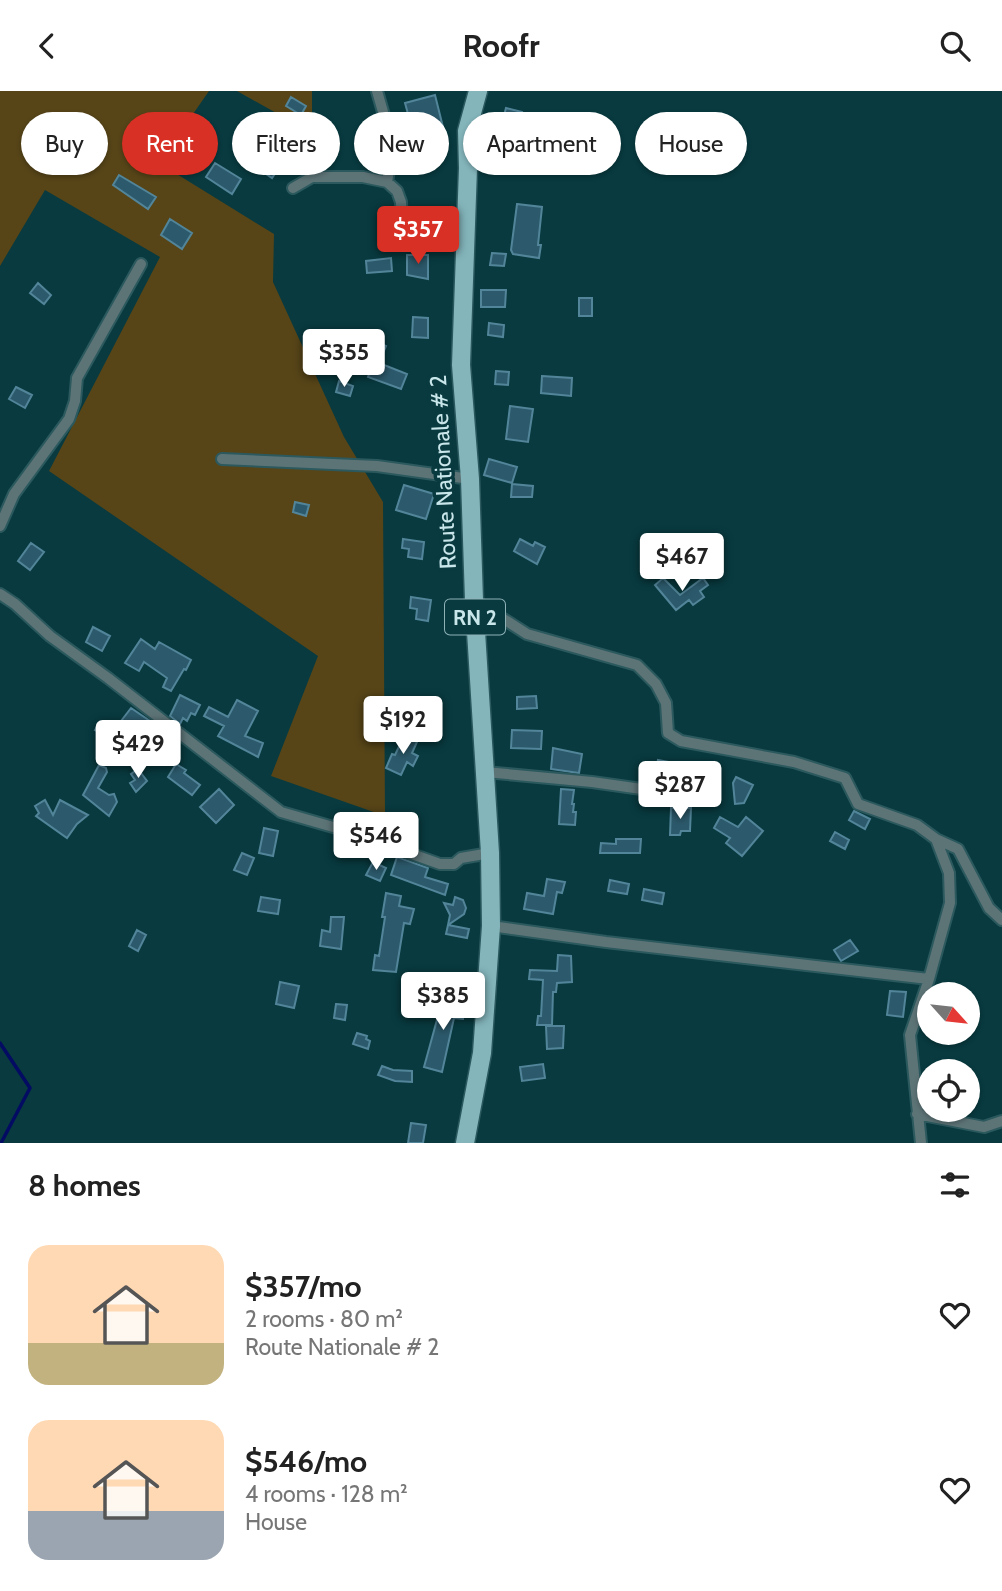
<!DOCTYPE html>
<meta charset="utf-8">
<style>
body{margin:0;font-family:Cabin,sans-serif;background:#f6f6f6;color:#222;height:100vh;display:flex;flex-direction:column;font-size:26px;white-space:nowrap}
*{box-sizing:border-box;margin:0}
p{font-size:23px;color:#767676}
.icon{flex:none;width:38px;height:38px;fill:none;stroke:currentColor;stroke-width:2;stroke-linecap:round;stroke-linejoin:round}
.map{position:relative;height:1052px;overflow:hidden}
.panel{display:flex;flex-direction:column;background:#fff;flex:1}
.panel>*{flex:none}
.banner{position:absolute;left:21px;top:21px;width:961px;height:63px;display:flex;gap:14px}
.needle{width:46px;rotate:117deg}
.fabs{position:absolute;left:917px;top:891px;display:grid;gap:14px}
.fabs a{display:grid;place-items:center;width:63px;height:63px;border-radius:50%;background:#fff;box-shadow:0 2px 5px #0004;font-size:35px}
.price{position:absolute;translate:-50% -60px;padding:0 16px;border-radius:7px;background:#fff;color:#222;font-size:23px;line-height:46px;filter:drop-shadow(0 2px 4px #0008)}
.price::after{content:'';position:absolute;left:50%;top:42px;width:21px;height:16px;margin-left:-10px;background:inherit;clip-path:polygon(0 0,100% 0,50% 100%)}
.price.selected{background:#d93025;color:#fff}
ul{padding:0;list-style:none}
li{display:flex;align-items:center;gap:21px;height:175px;padding:0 28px}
li span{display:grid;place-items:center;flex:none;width:196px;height:140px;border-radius:21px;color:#555}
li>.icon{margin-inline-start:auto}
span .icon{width:84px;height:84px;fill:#fffc;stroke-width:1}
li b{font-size:30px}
h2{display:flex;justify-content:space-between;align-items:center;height:84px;padding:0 28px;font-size:30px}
.pill{padding:0 24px;border-radius:32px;background:#fff;box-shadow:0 2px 5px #0004;font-size:24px;line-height:63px}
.pill.selected{background:#d93025;color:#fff}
header{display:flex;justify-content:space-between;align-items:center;height:91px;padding:0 28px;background:#fff;font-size:32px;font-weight:800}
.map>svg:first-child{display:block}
.green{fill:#574518}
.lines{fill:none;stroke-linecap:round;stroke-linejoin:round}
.stream{stroke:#040b63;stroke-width:3.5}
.building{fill:#2c5a6c;stroke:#528599;stroke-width:2}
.minor-casing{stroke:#2b595e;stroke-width:14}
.primary-casing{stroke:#2b595e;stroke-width:21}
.minor{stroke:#5d7477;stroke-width:10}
.primary{stroke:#83b5bb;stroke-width:18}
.labels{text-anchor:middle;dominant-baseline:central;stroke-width:7;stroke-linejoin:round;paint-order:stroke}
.shield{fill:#083a3f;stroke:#8fb2b7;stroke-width:2}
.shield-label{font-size:21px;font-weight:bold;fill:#c9e6ea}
.street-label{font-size:23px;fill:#c9e6ea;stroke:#083a3f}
</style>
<header><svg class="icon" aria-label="back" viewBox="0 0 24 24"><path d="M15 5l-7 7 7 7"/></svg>Roofr<svg class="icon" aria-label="search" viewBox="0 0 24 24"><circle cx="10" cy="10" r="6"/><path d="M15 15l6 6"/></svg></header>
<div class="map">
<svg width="1002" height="1052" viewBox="0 0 1002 1052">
<rect width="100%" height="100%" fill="#083a3f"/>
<!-- green -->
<path class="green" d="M0,0H209L159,72L274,143L273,191L344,346L383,411L385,725L271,685L318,565L49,380L160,166L45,99L0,175Z
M237,0H312V42Z"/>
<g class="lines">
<!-- stream -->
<path class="stream" d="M0,952L30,997L1,1052"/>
</g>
<!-- building -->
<path class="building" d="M435,4L444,40V67H425V31L411,34L405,12Z
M291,6L306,15L301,24L286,15Z
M506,17L522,21L517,39L521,40L517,55L505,52L510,30L503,28Z
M258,25L271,31L260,56L283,71L272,87L256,76L260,69L244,58L254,44L251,42Z
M186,40L196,47L178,73L169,66Z
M215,72L241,88L232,103L206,86Z
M119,84L156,106L148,118L113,94Z
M517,113L542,116L538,154H541L539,167L513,163L511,159Z
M170,128L192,142L182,158L161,144Z
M492,162L506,163L504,175L490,174Z
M407,164H428V188L407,184Z
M391,167L392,180L367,182L366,170Z
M38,192L51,204L44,213L30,202Z
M481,199H506L505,216H481Z
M579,207H592V225H579Z
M413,226L428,227V247L412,246Z
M489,232L504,234L503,246L488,244Z
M362,245L386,255L381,267L357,257Z
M374,270L407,283L401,298L368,286Z
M496,280L509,281L508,294L495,293Z
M542,285L572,287L571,305L541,302Z
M339,290L353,295L350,305L336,301Z
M16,296L32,304L25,317L9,308Z
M510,315L533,318L528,351L506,348Z
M489,368L517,376L512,392L484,384Z
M512,393L533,395L532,406H511Z
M404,394L434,403L426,428L396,419Z
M295,411L309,414L306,425L293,421Z
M403,448L424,451L422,468L408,466L409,458L402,457Z
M520,448L533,455L535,451L545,456L537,473L514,460Z
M31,452L44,461L30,479L18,470Z
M663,487L680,504L703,487L708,494L700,500L704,506L693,514L689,509L676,519L655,494Z
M411,506L431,509L428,530L416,528L417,518L410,517Z
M93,536L110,545L102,560L86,551Z
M141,548L155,558L159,551L191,569L186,579L184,578L171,600L163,596L167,587L144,571L139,580L125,572Z
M180,604L200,614L195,624L191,622L187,630L183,627L180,633L170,625Z
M536,605L537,617L517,618V606Z
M237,609L258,620L245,645L263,652L258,666L218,645L224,635L204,625L209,616L228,626Z
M131,617L150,630L137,648L118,634Z
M100,631L113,637L109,646L95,639Z
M512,639L542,640L541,658L511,657Z
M404,645L417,651L412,662L418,665L413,675L407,671L401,684L386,677L392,663L395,664Z
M553,657L582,663L579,682L551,678Z
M658,669L685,674L684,685L665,683L663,688L654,686Z
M176,673L186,679L184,682L200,694L192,704L168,686Z
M99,674L106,677L107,681L98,697L109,704L114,703L117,711L109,725L83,704Z
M138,678L147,690L136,701L130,692L135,689L131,683Z
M736,686L753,694L744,712L735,713L733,692Z
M219,698L234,714L216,732L200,716Z
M561,698L574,699L572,713H574L573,721H576L575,734L559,733Z
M45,709L53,724L60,709L88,724L77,733L67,747L36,725L39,722L35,715Z
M671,717H691L690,740H681L680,744H670Z
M854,720L870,728L865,738L849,729Z
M720,726L738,736L746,726L763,740L742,765L726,752L730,747L714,737Z
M264,737L278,740L273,765L259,762Z
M835,741L849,749L845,758L830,750Z
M616,748H641L640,762H600L601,752L616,753Z
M242,762L254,767L247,784L234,779Z
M397,766L428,777L425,786L448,793L445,804L391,784Z
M373,771L386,777L380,790L366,784Z
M547,788L565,791L562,802L557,801L553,823L524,818L527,802L544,805Z
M610,789L629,793L627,803L608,800Z
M644,798L664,802L662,813L642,809Z
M386,802L401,805L399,815L414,818L410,833L404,832L396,881L373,879L375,864L379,865L385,826H382Z
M261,806L280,809L278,823L258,820Z
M455,806L463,809L466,817L464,823L448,834L450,824L444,812L453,814Z
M331,826H344L341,858L320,855L322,839L330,841Z
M448,834L469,838L467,847L446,843Z
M137,839L146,844L138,860L129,855Z
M850,849L858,860L841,870L834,859Z
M558,864L571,865L572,891L557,892L556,901H553L552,934H537L538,925H541L543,889L529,888L530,879L557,880Z
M280,891L299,895L294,917L276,913Z
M890,900L906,901L903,926L887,924Z
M435,908L465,912L463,928L454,927L442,981L424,976L438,925L433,924Z
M336,913L347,914L345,929L334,927Z
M546,935H564L563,957L547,958Z
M357,942L367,945L366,948L370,950L368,958L353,953Z
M543,973L545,987L522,990L520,976Z
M382,975L393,979L412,980V991L395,990L378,984Z
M411,1032L426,1034L423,1052H408Z"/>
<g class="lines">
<!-- minor casing -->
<g class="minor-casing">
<path id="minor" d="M377,0L393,56L387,91
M293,97L312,86H363L387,91L397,100L401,111L402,135L464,148
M222,368L377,375L470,388
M0,435L14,403L69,328L75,310L77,287L141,173
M0,503L15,513L50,545L108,587L281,721L347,740L440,773H454L461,767L490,762
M474,509L527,543L637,574L656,593L666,612L668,642L681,650L794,671L845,687L858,713L917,734L936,748L949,782L950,812L929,888L910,944L921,1052
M485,681L592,691L691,705
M936,748L958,758L989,817L1002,829
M491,835L606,851L929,888
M917,1023L984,1036L1002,1030"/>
</g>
<!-- primary casing -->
<g class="primary-casing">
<path id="primary" d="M465,1052L482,962L491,835L490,762L474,509L470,388L461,274L468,77L467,40L478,0"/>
</g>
<!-- minor -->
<use href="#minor" class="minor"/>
<!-- primary -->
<use href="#primary" class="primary"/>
</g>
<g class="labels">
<!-- shield labels -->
<rect class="shield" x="445" y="508.5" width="60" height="35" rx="5"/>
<g class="shield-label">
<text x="475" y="526">RN 2</text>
</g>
<!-- street labels -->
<g class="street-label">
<text transform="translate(443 381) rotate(-93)">Route Nationale # 2</text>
</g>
</g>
</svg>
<div class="fabs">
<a><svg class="needle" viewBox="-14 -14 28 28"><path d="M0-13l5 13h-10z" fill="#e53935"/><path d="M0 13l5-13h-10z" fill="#767676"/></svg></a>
<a><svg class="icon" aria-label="locate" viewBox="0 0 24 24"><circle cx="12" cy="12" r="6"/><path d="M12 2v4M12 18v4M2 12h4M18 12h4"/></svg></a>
</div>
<b class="price selected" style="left:418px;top:175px">$357</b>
<b class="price" style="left:344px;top:298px">$355</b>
<b class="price" style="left:682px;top:502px">$467</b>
<b class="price" style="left:403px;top:665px">$192</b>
<b class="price" style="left:138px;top:689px">$429</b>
<b class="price" style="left:680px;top:730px">$287</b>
<b class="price" style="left:376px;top:781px">$546</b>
<b class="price" style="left:443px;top:941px">$385</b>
<div class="banner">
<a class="pill">Buy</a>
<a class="pill selected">Rent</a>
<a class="pill">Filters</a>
<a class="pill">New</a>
<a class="pill">Apartment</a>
<a class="pill">House</a>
</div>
</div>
<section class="panel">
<h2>8 homes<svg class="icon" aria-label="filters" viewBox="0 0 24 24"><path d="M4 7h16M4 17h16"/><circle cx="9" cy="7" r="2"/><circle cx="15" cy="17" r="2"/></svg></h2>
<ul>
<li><span style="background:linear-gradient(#ffd9b3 70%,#c2b280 0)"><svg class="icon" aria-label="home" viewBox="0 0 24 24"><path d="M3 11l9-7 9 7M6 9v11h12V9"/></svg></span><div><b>$357/mo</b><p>2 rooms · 80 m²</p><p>Route Nationale # 2</p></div><svg class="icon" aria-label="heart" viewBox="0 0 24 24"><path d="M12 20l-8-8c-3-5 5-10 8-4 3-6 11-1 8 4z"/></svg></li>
<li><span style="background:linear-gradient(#ffd9b3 65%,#9aa5b1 0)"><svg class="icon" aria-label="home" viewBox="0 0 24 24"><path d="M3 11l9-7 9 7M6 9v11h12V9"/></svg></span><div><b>$546/mo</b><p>4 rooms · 128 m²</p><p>House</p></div><svg class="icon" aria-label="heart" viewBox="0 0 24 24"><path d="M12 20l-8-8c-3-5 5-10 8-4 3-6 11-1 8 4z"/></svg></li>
</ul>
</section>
